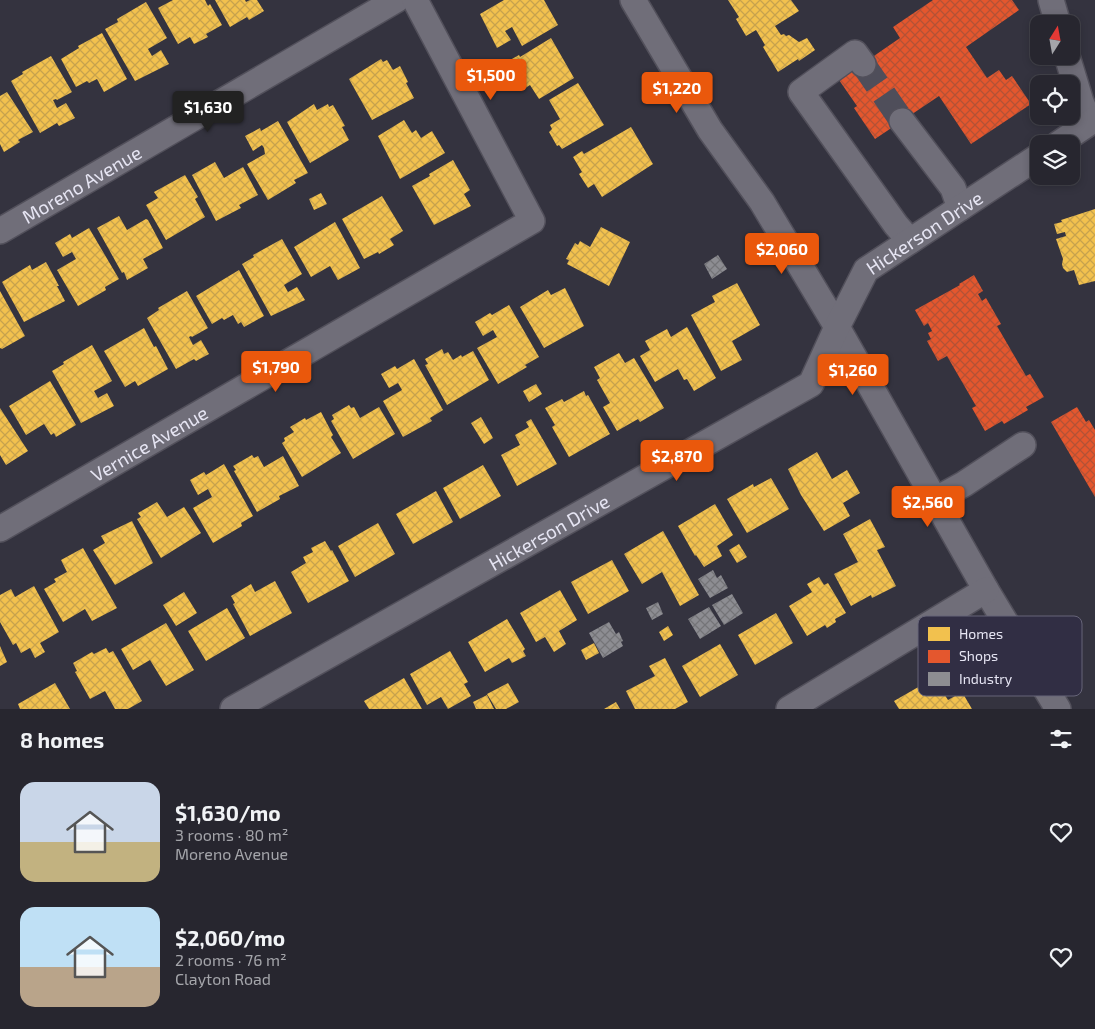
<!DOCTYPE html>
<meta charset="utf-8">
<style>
body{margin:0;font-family:"Exo 2",sans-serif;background:#33323b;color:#f1f3f6;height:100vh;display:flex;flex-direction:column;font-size:19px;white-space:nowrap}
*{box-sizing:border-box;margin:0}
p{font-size:16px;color:#a4a5aa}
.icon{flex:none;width:28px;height:28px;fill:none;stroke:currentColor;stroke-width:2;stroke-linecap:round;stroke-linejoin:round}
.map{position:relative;height:709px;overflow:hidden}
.sheet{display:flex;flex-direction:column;background:#27262f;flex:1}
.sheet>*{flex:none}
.needle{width:32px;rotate:11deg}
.buttons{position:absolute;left:1030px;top:15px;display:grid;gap:10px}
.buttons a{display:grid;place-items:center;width:50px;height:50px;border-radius:10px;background:#27262f;box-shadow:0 2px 8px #0003,0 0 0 1px #43434b;font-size:25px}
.price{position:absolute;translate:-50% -42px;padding:0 11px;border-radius:5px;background:#ea580c;color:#fff;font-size:16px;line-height:32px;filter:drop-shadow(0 1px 2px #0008)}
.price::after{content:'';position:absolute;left:50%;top:30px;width:15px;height:11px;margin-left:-8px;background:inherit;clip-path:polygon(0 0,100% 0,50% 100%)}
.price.active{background:#222;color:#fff}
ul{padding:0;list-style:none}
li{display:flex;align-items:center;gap:15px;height:125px;padding:0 20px}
li span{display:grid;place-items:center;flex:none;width:140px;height:100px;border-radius:15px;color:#555}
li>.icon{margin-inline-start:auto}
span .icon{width:60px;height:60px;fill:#fffc;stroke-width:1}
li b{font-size:21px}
h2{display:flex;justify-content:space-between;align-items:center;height:60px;padding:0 20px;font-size:21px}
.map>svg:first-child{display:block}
.homes{fill:url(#homes-cross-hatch)}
.shops{fill:url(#shops-cross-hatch)}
.industry{fill:url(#industry-cross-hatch)}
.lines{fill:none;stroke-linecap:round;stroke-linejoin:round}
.minor-tunnel{stroke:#4f4e5a;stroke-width:25;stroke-dasharray:25 12;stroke-linecap:butt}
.minor-casing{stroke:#52505b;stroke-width:28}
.minor{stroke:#706e79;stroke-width:25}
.labels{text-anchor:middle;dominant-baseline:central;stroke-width:5;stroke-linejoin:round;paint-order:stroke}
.street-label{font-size:19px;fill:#e6e5f3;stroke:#312e44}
.key{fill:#312e44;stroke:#676579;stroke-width:1}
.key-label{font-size:14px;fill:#e6e5f3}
</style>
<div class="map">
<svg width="1095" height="709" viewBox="0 0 1095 709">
<defs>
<pattern id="homes-cross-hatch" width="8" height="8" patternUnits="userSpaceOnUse" patternTransform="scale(1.25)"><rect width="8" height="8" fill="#f2c14e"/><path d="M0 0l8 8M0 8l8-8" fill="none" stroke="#c7a24d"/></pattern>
<pattern id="shops-cross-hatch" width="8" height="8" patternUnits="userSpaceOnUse" patternTransform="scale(1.25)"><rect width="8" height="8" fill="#e4572e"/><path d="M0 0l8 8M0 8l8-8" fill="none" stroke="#b45236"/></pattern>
<pattern id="industry-cross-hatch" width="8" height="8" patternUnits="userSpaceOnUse" patternTransform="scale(1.25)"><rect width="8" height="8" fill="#8d8d92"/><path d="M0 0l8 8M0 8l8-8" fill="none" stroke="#747478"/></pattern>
</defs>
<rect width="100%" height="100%" fill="#34333f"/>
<!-- homes -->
<path class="homes" d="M173,0H205L208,6L210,4L222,25L206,34L208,37L194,44L190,37L178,44L158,8Z
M215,0H245L246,2L250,0H257L264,11L249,20L247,17L230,27Z
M504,0H544L558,25L522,46L512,27L505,31L511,40L497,48L480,14Z
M728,0H791L799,11L775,26L781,35L784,34L786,36L789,35L799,42L807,38L815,50L799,61L798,59L778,72L763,47L765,45L756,30L746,36L736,19L739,17Z
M146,2L167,38L148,49L152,56L161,50L169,64L135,81L105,29L118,22L117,19Z
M102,33L127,79L104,92L97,79L89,83L87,81L76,87L61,59L79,48L78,46Z
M551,38L574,78L539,99L530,85L524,89L517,77L519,75L510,60L519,55L520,57Z
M51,56L72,92L57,100L56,99L53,100L57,108L66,103L75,118L59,126L57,123L40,133L11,81L23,74L22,72Z
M381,59L383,62L387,60L393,70L400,66L408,82L406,83L414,98L372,120L349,79Z
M578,83L604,125L562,149L559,145L557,146L549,132L552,129L550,125L560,119L549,100Z
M7,92L33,132L18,140L20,142L4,152L0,144V96Z
M314,104L317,110L328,104L329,107L333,105L345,126L342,127L349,140L310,163L287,122Z
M404,120L412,133L416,130L421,138L432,131L445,153L400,179L378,136Z
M278,121L308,173L294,180L296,183L268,200L247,164L265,154L264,148L262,145L253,151L245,136L260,128L261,131Z
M631,127L653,164L602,197L594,184L588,188L579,174L582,172L573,157L582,151L584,154Z
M453,160L470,190L464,194L471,206L434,225L412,186L430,176L429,174Z
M215,162L224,178L243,167L258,195L239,205L241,208L216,221L192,175Z
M185,175L198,197L195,199L205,217L166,240L146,205L158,198L154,192Z
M321,193L327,204L314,210L309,199Z
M382,196L403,231L390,239L394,245L379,254L378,252L364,259L342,219Z
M1095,209V281L1079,285L1074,270L1067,272L1063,268L1062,264L1063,259L1056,239L1066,236L1065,232L1057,234L1054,224L1062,222L1061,220Z
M119,216L127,230L146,219L148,220L163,248L143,259L148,268L127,280L124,272L122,273L97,228Z
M335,222L360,268L338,280L330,266L311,277L294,247Z
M601,227L630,242L609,286L567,264L569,260L566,259L575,243L578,245L580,241L590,247Z
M89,228L119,279L105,287L106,290L78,306L57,270L76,259L72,252L63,257L55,243L70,234L72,238Z
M282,239L302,274L284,285L288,292L297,287L305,300L271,316L242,264L254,257L253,255Z
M46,262L59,286H57L65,301L24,322L2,282L30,265L32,270Z
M239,270L264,316L244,327L241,322L238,324L233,315L224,320L222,318L212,324L196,296Z
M737,283L760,325L732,341L742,360L721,371L691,315L715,302L712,296Z
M565,288L584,326L544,348L520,307L548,290L551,295Z
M0,291L25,336L2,349L0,348Z
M187,291L208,328L192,337L191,336L189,337L193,345L201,340L209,354L196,361L194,359L176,369L147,318L159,310L158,308Z
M509,305L539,357L525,365L527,367L498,384L477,348L497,337L493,330L483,336L475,322L490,313L492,315Z
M687,327L716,378L694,391L687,379L684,380L678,369L655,382L640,356L650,350L645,341L667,329L671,337Z
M144,328L154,347L156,346L168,369L138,386L135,381L125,387L104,351Z
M92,345L112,381L94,391L98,398L107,393L114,406L81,423L52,371L64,364L63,362Z
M442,349L444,354L448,352L453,360L461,355L462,357L473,351L489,380L447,405L425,365L428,364L425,359Z
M619,353L625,363L634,358L664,408L640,422L638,419L617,431L603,407L610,403L597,380L600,378L594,367Z
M414,359L443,410L430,418L432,421L403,437L383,401L402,390L398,383L389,388L381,374L395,366L397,369Z
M50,381L76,425L56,437L54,433L51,435L44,424L26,435L9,406Z
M536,384L542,394L529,402L523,391Z
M584,391L586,396L588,395L610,434L569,457L552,427L555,425L545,408L562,399L564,402Z
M349,405L351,408L354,407L360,418L379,407L395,434L353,459L331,421L334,419L332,415Z
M0,408L28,451L6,465L0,455Z
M321,412L333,435L331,437L341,453L302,477L282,443L285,441L284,438L294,432L290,427L305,418L306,420Z
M481,417L493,438L484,444L471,423Z
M531,419L557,464L517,486L501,455L520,445L515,435L529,427L526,422Z
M817,452L832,479L847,470L860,493L843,503L850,516L824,531L801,495L788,469Z
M252,455L254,458L258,456L264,467L283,456L299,486L279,496L280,499L257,512L234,471L236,470L233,466Z
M224,464L253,516L241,523L242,526L213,543L193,508L212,497L208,489L198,495L190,480L204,472L206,475Z
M483,465L501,496L460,519L443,488Z
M771,478L789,509L747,533L727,499L753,484L754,487Z
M436,491L453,522L413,544L396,514Z
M157,502L167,517L184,507L201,533L161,558L137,519L141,517L138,513Z
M715,504L733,535L717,546L722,556L704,567L696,555L695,556L678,526Z
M870,519L885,547L877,550L896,586L872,598L871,595L851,606L834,574L858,562L843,534Z
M132,521L153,563L115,585L93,550L105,543L101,536Z
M378,523L395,554L355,577L338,546Z
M663,531L699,595L680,606L662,572L642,584L624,554Z
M325,541L331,551L332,550L349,581L308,603L291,572L306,563L303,557L313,552L311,548Z
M739,544L747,557L737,563L729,550Z
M83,548L117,608L92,621L85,609L63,622L44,589L56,582L54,579L67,572L61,560Z
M612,560L629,591L588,614L571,582Z
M819,577L824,585L828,583L846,613L835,619L836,622L827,628L825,625L807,636L789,606L812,592L807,584Z
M275,581L292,613L250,636L233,604L235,603L231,596L251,584L255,592Z
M34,586L59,632L40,643L45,652L35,658L30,648L21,653L16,643L13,645L0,622V595L11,589L15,597Z
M560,590L577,620L559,631L566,644L554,652L545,637L536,642L520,613Z
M184,592L197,613L176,626L163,605Z
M227,608L245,638L206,661L188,631Z
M776,613L793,643L755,665L738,635Z
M507,619L525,649L523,651L526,656L512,663L509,658L485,672L468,642Z
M166,623L194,670L166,686L150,660L133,670L121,649Z
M668,626L673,635L664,641L659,632Z
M594,643L599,653L586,660L581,650Z
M720,644L738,675L700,697L682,666Z
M0,646L7,662L0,666Z
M106,648L109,653L113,651L142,701L128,709H115L105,691L90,699L75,672L77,671L73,663L92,652L94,654Z
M450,651L468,682L464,684L471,696L448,709L441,697L427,705L410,674Z
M665,658L688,702L675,709H635L626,691L655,676L649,666Z
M404,678L422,709H369L364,701Z
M934,678L948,700L962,692L972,709H899L894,701Z
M55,683L70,709H20L18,704Z
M508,683L519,702L506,709H496L487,694Z
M487,695L494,709H476L473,702Z
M616,702L620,709H604Z"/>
<!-- shops -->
<path class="shops" d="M933,0H1012L1019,10L966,47L987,78L999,70L1006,80L1012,76L1031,104L971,144L939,96L875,139L854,108L857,106L839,80L900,38L893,27Z
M974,275L983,291L978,294L982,301L986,298L1001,324L997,326L1026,376L1030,374L1044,397L1026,407L1028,410L1004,424L1002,421L985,431L972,408L976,406L947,356L938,361L927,341L931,339L928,333L932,331L928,323L924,326L915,310L960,285L959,284Z
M1077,407L1086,422L1089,420L1095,430V497L1051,422Z"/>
<!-- industry -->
<path class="industry" d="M718,255L727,269L712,279L704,264Z
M713,570L717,578L721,575L728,588L710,598L698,579Z
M732,594L743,613L724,625L712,605Z
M658,602L663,614L652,620L646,608Z
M709,607L721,626L700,639L688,619Z
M609,622L616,634L619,632L623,641L621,642L623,646L603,658L589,633Z"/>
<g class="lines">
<!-- minor-tunnel -->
<path class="minor-tunnel" d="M863,64L902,121"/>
<!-- minor casing -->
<g class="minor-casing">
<g id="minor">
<path d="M633,0L710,130L762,202L837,327L986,590L1058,709"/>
<path d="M1051,0L1058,24"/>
<path d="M1067,56L1081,102L1090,122"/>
<path d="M863,64L855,53L801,92L896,225L910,241"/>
<path d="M902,121L953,188L960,208"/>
<path d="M1058,144L1095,119"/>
<path id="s1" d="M0,231L396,0"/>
<path d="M935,500L964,484L1023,445"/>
<path id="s2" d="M0,529L532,221L415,0"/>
<path id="s3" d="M233,709L811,384L837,327L866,270L1039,156"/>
<path d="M789,709L986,590"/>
</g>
</g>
<!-- minor -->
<use href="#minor" class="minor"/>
</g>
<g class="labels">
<!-- street labels -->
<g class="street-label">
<text stroke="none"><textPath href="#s1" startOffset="94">Moreno Avenue</textPath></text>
<text stroke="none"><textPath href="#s3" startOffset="859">Hickerson Drive</textPath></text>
<text stroke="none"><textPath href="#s2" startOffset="172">Vernice Avenue</textPath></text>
<text stroke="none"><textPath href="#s3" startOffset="362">Hickerson Drive</textPath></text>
</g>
</g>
<!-- legend -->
<rect x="918" y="616" width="164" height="80" rx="8" class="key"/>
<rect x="928" y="627" width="22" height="14" fill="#f2c14e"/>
<rect x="928" y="650" width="22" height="13" fill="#e4572e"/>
<rect x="928" y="672" width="22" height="14" fill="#8d8d92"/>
<g class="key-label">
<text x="959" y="639">Homes</text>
<text x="959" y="661">Shops</text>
<text x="959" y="684">Industry</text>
</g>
</svg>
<div class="buttons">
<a><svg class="needle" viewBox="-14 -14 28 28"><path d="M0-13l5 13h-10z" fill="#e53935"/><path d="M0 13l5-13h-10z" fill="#a4a5aa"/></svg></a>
<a><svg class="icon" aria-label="locate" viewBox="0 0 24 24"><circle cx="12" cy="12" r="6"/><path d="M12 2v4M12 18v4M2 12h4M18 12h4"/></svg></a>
<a><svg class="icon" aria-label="layers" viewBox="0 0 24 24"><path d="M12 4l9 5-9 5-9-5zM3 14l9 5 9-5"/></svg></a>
</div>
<b class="price" style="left:491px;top:101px">$1,500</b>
<b class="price" style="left:677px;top:114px">$1,220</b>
<b class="price active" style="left:208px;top:133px">$1,630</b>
<b class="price" style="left:782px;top:275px">$2,060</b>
<b class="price" style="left:276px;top:393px">$1,790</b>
<b class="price" style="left:853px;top:396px">$1,260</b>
<b class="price" style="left:677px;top:482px">$2,870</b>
<b class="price" style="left:928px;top:528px">$2,560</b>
</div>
<section class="sheet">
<h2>8 homes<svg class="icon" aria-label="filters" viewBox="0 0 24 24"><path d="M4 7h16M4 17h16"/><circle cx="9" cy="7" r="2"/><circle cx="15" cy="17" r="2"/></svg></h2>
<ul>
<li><span style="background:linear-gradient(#c9d6e8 60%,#c2b280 0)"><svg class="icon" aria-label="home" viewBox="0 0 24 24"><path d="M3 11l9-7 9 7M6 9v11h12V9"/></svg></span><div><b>$1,630/mo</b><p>3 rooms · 80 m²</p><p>Moreno Avenue</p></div><svg class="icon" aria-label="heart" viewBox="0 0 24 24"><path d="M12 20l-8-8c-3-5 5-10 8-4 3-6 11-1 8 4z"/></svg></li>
<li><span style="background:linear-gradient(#bfe0f5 60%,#b9a48a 0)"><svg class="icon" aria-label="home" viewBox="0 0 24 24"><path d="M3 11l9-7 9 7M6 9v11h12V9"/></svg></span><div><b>$2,060/mo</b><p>2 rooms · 76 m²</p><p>Clayton Road</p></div><svg class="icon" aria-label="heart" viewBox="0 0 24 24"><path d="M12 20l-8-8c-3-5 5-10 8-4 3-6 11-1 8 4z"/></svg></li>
</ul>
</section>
